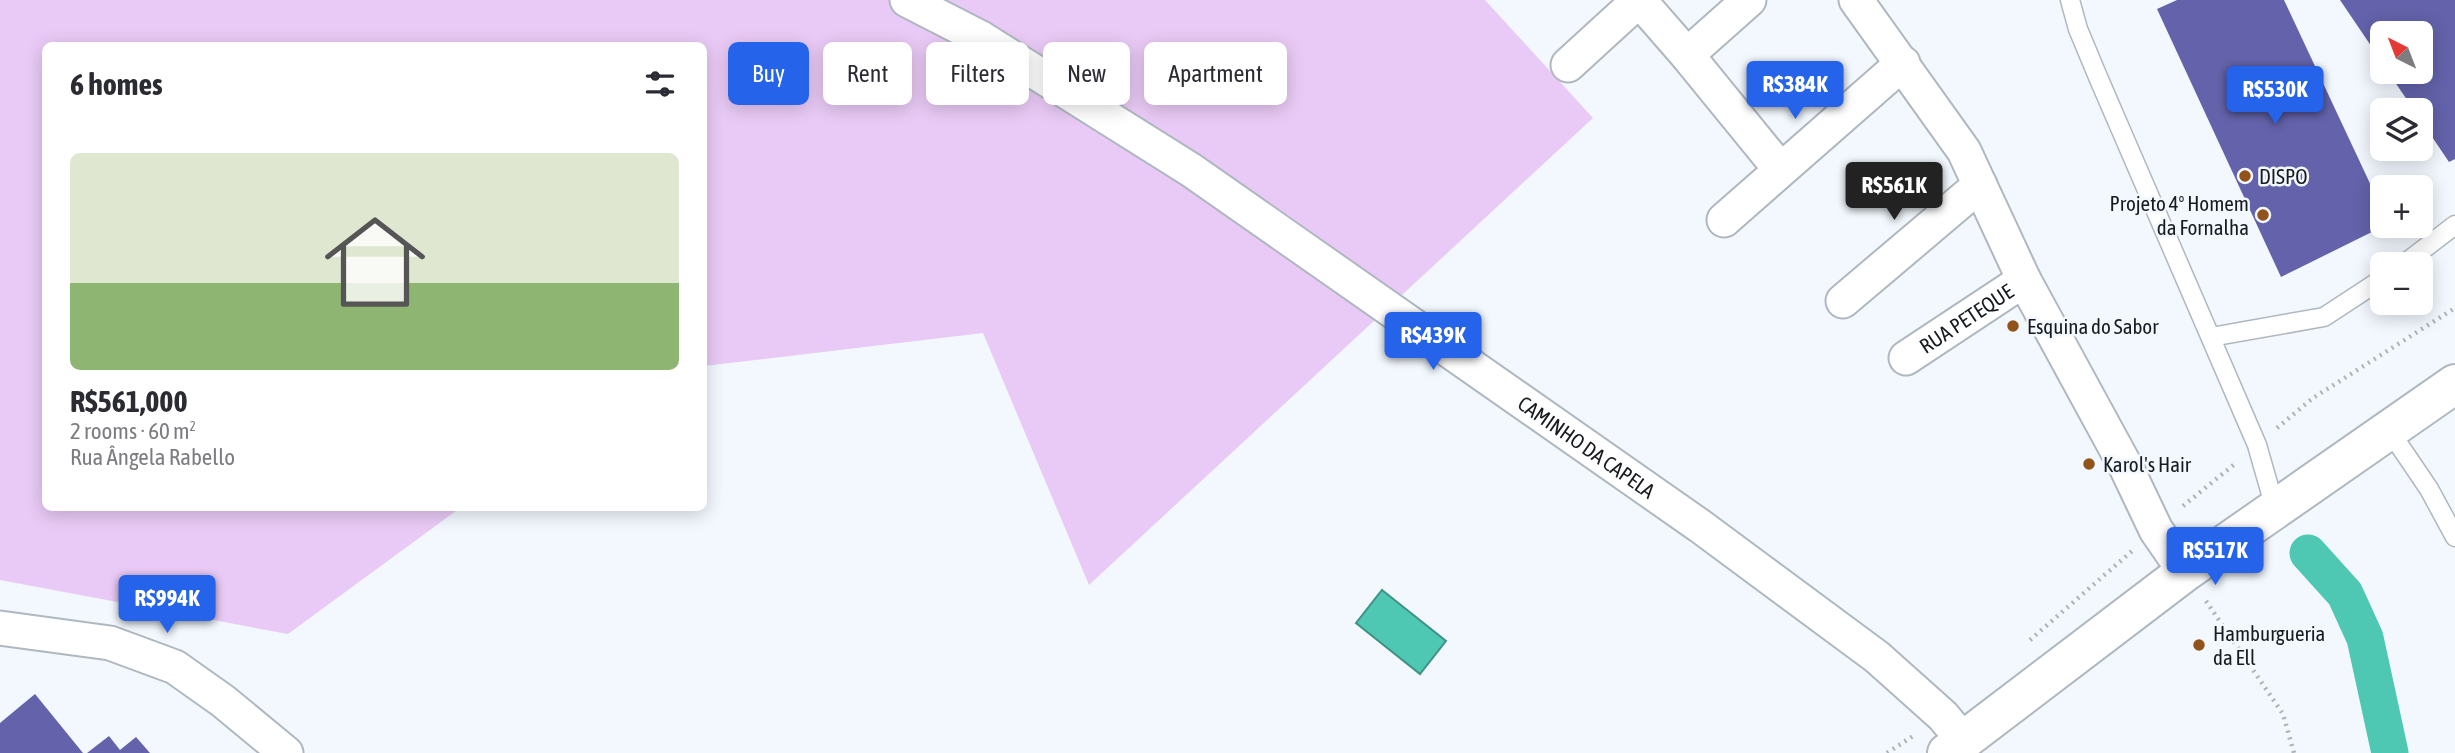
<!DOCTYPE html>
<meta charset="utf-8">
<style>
body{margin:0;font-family:"Asap Condensed",sans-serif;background:#f2f2f3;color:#2b2b33;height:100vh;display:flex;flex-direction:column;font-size:26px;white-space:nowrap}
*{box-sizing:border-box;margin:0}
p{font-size:23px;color:#7c7c81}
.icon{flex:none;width:38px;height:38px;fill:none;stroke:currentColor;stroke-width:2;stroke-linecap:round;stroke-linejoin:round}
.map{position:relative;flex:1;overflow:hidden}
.drawer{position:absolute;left:42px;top:42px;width:665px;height:469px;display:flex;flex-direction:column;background:#fff;border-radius:10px;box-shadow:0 4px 18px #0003}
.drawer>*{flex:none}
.top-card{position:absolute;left:728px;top:42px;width:665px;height:63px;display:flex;gap:14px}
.needle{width:46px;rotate:318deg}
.controls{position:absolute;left:2370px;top:21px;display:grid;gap:14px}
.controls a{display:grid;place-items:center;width:63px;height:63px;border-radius:10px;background:#fff;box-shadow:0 4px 18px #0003;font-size:35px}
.price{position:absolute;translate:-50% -60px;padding:0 16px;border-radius:7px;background:#2563eb;color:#fff;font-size:23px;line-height:46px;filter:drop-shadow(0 2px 4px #0008)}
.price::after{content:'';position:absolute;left:50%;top:42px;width:21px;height:16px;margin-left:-10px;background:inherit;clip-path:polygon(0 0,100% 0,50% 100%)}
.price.selected{background:#222;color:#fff}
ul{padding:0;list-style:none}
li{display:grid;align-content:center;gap:14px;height:371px;padding:0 28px}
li+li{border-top:2px solid #e1e1e2}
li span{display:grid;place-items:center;height:217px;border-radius:10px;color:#555}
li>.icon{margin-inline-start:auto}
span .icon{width:126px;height:126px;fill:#fffc;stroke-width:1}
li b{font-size:30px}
h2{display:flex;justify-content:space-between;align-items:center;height:84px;padding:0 28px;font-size:30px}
.pill{padding:0 24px;border-radius:10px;background:#fff;box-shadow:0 4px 18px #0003;font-size:24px;line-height:63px}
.pill.selected{background:#2563eb;color:#fff}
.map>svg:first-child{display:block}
.green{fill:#e9caf6}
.water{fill:#4ec7b3;stroke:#3e9386;stroke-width:2}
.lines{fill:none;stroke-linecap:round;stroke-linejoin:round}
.canal{stroke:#4ec7b3;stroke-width:37}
.building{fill:#6362aa}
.lane-casing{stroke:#afb8c1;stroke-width:21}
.street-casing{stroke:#afb8c1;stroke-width:37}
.secondary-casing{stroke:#afb8c1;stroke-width:42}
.path{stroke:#aeb3b9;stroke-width:4.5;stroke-dasharray:2 5;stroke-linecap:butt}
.lane{stroke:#fff;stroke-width:18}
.street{stroke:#fff;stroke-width:33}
.secondary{stroke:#fff;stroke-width:38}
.poi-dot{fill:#92531a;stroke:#f2f8fe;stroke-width:2.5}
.labels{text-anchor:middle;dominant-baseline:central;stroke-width:5;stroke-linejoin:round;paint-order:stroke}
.poi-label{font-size:21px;fill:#171a1e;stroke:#f2f8fe;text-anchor:start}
.street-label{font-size:21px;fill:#171a1e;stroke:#f2f8fe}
</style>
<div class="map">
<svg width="2455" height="753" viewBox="0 0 2455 753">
<rect width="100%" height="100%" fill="#f2f8fe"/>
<!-- green -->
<path class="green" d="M0,0H1485L1593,118L1089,585L983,333L704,366V46H46V508H460L288,634L0,580Z"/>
<!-- water -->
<path class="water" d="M1382,590L1446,641L1420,674L1356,623Z"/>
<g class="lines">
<!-- canal -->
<path class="canal" d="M2308,553L2345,594L2365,638L2390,753"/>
</g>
<!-- building -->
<path class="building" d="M2177,0H2284L2382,209V227L2281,277L2157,9Z
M2340,0H2455V159L2449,162L2420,119V110H2414L2388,72H2420V33H2382V62Z
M35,694L83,753H0V723Z
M109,736L120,750L136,737L150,753H87Z"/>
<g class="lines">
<!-- lane casing -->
<g class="lane-casing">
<path id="lane" d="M2070,0L2078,29L2098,77L2257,445L2275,508
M2404,264L2455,225
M2211,337L2324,317L2382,279
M2389,430L2429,489L2455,537"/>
</g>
<!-- street casing -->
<g class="street-casing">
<g id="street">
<path id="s1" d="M907,0L981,38L1191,170L1700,526L1877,657L1943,716L1963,740"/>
<path d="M1639,0L1687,55L1780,169"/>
<path d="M1856,0L1964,151L2024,280L2126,467L2156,530L2185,572"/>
<path d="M1687,55L1749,0"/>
<path d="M1568,65L1639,0"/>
<path d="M1724,220L1903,63"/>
<path d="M1843,301L1980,185"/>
<path id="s2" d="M1906,358L2024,280"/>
<path d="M0,628L110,643L175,667L223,701L286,753"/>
</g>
</g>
<!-- secondary casing -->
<g class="secondary-casing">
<path id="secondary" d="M1947,753L2185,572L2455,384"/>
</g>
<!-- path -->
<path class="path" d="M2277,428L2313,398L2455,308
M2183,506L2236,463
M2206,601L2283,714L2294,753
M2030,640L2132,551
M1887,753L1913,736"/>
<!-- lane -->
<use href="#lane" class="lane"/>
<!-- street -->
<use href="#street" class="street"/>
<!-- secondary -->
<use href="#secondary" class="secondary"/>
</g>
<!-- markers -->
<g class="poi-dot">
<circle cx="2245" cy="176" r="7"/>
<circle cx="2263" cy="215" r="7"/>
<circle cx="2013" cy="326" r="7"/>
<circle cx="2089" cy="464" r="7"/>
<circle cx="2199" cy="645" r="7"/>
</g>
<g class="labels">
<!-- poi labels -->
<g class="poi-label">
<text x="2259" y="176">DISPO</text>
<text x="2249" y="203" text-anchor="end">Projeto 4º Homem<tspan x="2249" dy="24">da Fornalha</tspan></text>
<text x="2027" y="326">Esquina do Sabor</text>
<text x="2103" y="464">Karol's Hair</text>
<text x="2213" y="633">Hamburgueria<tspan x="2213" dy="24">da Ell</tspan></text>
</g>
<!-- street labels -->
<g class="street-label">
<text stroke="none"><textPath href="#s2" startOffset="72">RUA PETEQUE</textPath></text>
<text stroke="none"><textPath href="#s1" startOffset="814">CAMINHO DA CAPELA</textPath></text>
</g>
</g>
</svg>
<div class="controls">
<a><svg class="needle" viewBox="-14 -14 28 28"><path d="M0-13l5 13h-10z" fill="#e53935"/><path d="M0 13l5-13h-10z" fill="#7c7c81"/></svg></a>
<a><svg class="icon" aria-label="layers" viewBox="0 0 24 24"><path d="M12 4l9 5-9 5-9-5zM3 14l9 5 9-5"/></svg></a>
<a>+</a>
<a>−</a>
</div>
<b class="price" style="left:1795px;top:121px">R$384K</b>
<b class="price" style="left:2275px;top:126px">R$530K</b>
<b class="price selected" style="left:1894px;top:222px">R$561K</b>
<b class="price" style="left:1433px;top:372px">R$439K</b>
<b class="price" style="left:2215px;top:587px">R$517K</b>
<b class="price" style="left:167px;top:635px">R$994K</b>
<div class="top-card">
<a class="pill selected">Buy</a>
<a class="pill">Rent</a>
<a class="pill">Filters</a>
<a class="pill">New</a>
<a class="pill">Apartment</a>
</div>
<section class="drawer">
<h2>6 homes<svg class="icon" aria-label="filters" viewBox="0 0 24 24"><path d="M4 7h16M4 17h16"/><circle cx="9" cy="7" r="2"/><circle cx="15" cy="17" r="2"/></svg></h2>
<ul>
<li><span style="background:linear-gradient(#dfe7d0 60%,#8fb573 0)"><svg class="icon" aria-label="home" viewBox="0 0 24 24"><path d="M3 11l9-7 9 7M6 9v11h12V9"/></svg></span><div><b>R$561,000</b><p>2 rooms · 60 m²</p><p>Rua Ângela Rabello</p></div></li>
</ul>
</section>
</div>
